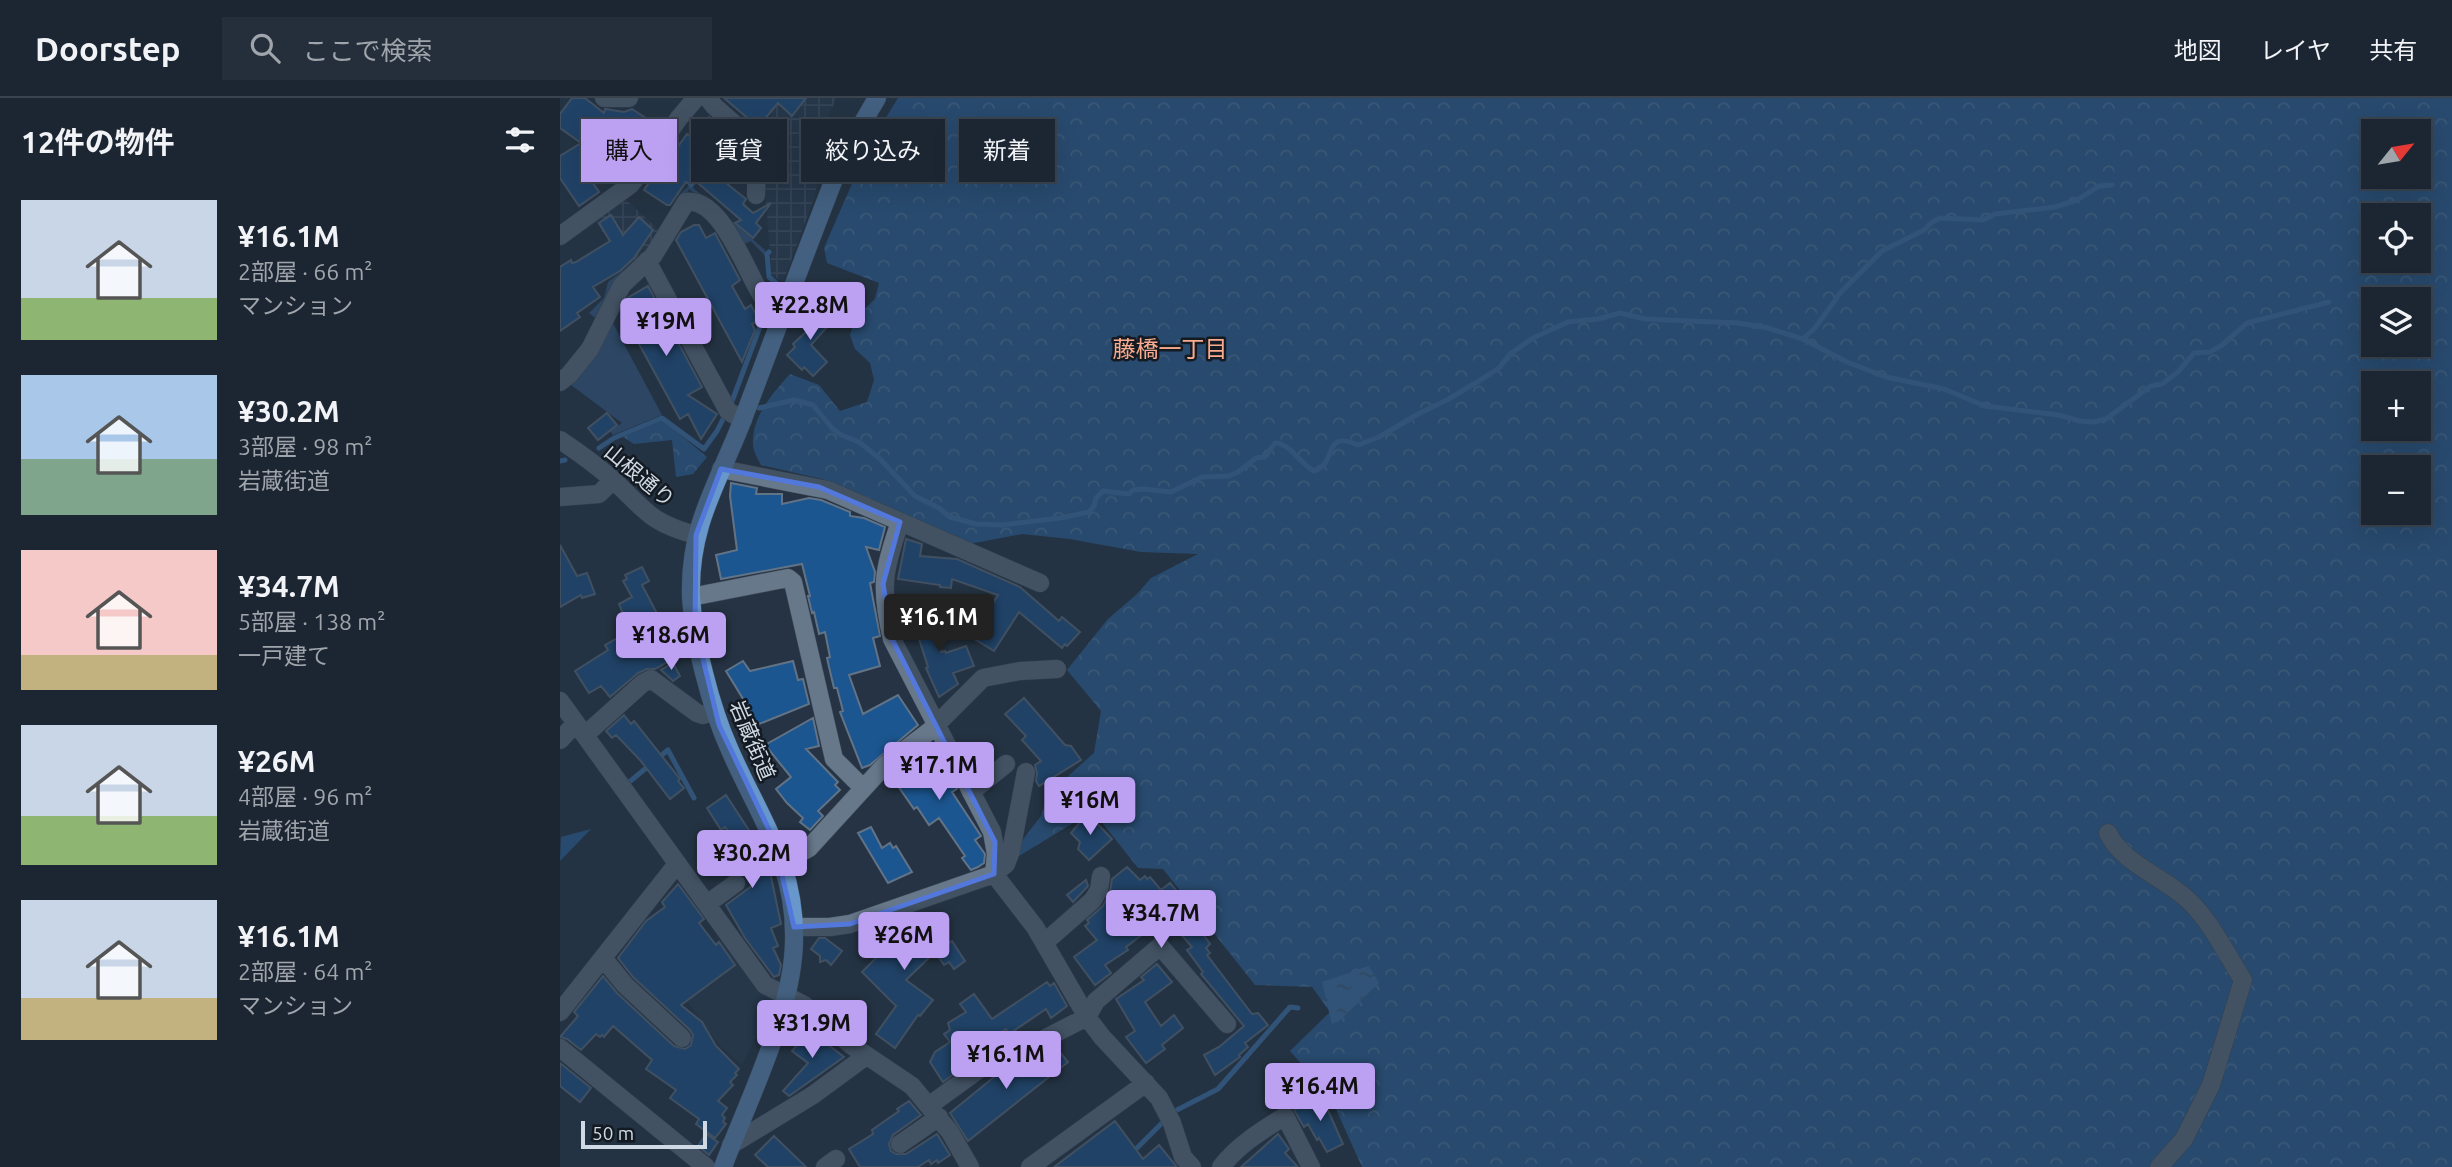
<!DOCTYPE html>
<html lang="ja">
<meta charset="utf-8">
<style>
body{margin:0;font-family:Ubuntu,"Noto Sans JP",sans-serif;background:#252e3b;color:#f1f3f6;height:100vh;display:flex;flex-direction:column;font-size:26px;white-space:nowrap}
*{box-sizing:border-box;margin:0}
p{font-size:23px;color:#a0a5ac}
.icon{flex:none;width:38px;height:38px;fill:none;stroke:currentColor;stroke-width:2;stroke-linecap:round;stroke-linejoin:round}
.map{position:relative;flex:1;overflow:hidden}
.drawer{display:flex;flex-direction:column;background:#1c2633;width:560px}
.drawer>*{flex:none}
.guide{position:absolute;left:21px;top:21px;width:665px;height:63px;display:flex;gap:14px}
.needle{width:46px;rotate:60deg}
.buttons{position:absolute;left:1801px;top:21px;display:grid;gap:14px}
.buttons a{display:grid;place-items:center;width:70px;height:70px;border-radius:0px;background:#1c2633;box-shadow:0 7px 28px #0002,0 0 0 2px #3a434e;font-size:35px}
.scale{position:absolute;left:21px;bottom:18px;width:126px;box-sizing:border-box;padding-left:7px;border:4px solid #d0dae4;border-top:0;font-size:19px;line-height:24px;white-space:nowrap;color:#d0dae4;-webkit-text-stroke:5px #141a22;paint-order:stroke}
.price{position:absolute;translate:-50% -60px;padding:0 16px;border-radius:7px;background:#bca0f2;color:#111;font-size:23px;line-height:46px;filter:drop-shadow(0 2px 4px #0008)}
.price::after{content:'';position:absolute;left:50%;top:42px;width:21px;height:16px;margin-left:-10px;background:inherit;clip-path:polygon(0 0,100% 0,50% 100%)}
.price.active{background:#222;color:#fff}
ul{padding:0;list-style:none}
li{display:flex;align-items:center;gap:21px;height:175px;padding:0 21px}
li span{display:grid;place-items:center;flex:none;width:196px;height:140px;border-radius:0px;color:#555}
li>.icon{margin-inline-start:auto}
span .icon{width:84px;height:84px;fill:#fffc;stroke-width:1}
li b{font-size:30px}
h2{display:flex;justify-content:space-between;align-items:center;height:84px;padding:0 21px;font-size:30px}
.pill{padding:0 24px;border-radius:0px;background:#1c2633;box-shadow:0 7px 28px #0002,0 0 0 2px #3a434e;font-size:24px;line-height:63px}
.pill.active{background:#bca0f2;color:#111}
header{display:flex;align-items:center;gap:42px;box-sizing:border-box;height:98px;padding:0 35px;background:#1c2633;border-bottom:2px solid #3a434e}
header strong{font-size:33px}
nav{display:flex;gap:38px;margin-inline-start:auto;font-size:24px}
.search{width:490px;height:63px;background:#252e3b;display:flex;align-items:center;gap:18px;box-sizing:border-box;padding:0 24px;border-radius:0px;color:#a0a5ac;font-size:26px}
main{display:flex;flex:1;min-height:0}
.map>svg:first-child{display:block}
.built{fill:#293c52}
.industrial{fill:url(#industrial-grid)}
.green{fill:#365e8a}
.forest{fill:url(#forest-crowns);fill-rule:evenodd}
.water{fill:url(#water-ripples)}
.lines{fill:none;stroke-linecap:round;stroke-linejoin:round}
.stream{stroke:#417ab7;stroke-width:5}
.building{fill:#1c5690;stroke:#627386;stroke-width:2}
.minor-casing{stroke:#44505e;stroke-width:19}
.major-casing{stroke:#44505e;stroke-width:19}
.minor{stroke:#67788b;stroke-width:18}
.major{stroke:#6897cb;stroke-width:18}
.marked{fill:none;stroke:#5378dc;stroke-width:5;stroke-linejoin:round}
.labels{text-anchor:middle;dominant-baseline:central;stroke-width:5;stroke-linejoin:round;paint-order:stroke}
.street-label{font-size:21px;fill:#d0dae4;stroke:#141a22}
.neighbourhood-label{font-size:23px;fill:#f8ab8e;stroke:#141a22}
</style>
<header>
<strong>Doorstep</strong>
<div class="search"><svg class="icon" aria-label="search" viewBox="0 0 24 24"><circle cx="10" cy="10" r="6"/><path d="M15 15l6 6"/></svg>ここで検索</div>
<nav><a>地図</a><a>レイヤ</a><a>共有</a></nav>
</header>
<main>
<section class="drawer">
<h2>12件の物件<svg class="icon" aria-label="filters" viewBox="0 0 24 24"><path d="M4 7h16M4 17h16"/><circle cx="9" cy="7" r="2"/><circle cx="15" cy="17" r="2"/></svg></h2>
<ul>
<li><span style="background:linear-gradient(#c9d6e8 70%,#8fb573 0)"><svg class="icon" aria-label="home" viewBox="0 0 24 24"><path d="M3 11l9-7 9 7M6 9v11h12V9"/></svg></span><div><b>¥16.1M</b><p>2部屋 · 66 m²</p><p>マンション</p></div></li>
<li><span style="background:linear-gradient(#a9c7e8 60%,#7fa58c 0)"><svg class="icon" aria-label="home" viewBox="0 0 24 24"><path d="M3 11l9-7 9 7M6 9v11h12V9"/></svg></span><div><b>¥30.2M</b><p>3部屋 · 98 m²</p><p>岩蔵街道</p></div></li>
<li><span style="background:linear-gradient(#f6c9c9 75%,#c2b280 0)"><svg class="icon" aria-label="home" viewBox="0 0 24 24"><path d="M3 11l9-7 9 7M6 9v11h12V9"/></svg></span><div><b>¥34.7M</b><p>5部屋 · 138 m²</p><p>一戸建て</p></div></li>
<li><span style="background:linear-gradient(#c9d6e8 65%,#8fb573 0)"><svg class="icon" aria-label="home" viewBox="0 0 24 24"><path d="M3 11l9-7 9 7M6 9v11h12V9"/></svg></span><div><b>¥26M</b><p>4部屋 · 96 m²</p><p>岩蔵街道</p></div></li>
<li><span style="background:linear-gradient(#c9d6e8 70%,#c2b280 0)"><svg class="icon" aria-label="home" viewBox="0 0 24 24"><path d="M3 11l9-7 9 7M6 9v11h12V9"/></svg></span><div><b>¥16.1M</b><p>2部屋 · 64 m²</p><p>マンション</p></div></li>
</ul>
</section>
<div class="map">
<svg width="1892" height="1069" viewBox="0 0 1892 1069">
<defs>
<pattern id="industrial-grid" width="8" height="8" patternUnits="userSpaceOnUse" patternTransform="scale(1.75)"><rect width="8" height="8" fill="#293c52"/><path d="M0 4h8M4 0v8" fill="none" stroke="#47586b"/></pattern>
<pattern id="forest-crowns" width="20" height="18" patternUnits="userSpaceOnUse" patternTransform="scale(1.75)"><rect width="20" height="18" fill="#2e67a2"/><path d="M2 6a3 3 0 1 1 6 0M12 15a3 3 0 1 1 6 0" fill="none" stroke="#5583b3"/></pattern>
<pattern id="water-ripples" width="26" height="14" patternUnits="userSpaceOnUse" patternTransform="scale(1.75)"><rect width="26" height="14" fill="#417ab7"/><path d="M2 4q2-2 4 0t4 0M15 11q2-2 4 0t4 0" fill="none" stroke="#406389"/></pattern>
</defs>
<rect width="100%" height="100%" fill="#253344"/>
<!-- built -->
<path class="built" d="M164,838L213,904L182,967L160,948L108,877Z"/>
<!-- industrial -->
<path class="industrial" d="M217,0H277L270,14L264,38L255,98L223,184L212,178L201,43Z
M65,101L100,133L90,152L67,170L35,123Z"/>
<!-- green -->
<path class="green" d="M130,87L205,152L206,159L191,143L184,146L158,114L129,91L93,151L38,222L29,215L44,200L48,184L90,152L121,95Z
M49,218L102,317L53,337L50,333L62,325L7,284Z"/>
<!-- forest -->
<path class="forest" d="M338,0H1892V1069H802L771,1000L730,953L770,914L752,889L695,887L603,771L578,770L533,713L454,761V753L481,718L487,697L534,655L541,613L507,572L548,521L577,496L591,480L638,456L581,454L510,441L462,436L409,446L262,381L201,367C198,361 193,353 193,346C192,318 213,295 230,276L259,287L280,313L307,304L314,282L310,265L295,251L290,237L296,219L315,201L319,185L267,165L264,150L308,49ZM1813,33H1858V79H1813ZM1813,117H1858V163H1813ZM1813,201H1858V247H1813ZM1813,285H1858V331H1813ZM1813,369H1858V415H1813Z
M103,322L147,359L133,376L116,379L112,342L74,346L63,339Z
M31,731L0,763L1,739Z"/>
<!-- water -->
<path class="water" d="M809,868L819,885L779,923L772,926L762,884Z"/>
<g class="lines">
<!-- stream -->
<path class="stream" d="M131,87L139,77
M209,154L207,156L209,179L216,185L213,196
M1243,241L1255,230L1281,194L1322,153L1364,132L1372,124L1380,120L1423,122L1435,116L1495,109L1517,102L1539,88L1552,87
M171,306L204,218
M199,310L234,302L253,307L272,330L279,336L299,344L319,360L355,398L379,410L390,419L416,426L442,427L500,420L529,414L534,408L536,400L543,393L569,396L573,392L583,391L611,394L642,379L669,378L678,374L696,360L705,359L715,345C730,345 740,366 754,373C778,366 762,331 798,347L819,339L860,315L887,302L919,283L939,270L950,256L973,240L1008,224L1038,221L1060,215L1085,221L1178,225L1208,230L1243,241L1287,264L1326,279L1384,291L1425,308L1499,317L1520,323L1533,324L1546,321L1591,288L1602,286L1618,274L1634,255L1650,254L1662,247L1687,225L1769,204
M39,350L54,340L102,320L144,351L157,333L163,321
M0,363L5,362
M98,660L108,652L134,700
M68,685L91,666
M615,1013L658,991L730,909L738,910
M573,1054L603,1024"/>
</g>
<!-- building -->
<path class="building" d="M12,0H25L44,15L45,11L64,14L72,11L98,28L86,45L61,29L27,76L39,94L19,108L0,80V58L21,45L0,30V16Z
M164,0H246L232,18L218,5L198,29Z
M149,19L180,48L175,55H185V64L166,85L186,101L183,106L193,115L211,105L196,125L201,130L193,140L175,125L181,122L132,80L129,86L126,84L110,107H107L84,92L105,61L107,62L111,58L127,36L134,41Z
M51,117L63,137L79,119L93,132L74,160L60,173L33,189L40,199L17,215L20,219L0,233V169L11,162L12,165L16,164L50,143L39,125Z
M134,127H139L146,140L155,135L180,182L172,188L185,211L191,207L199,222L192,226L195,232L182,264L116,142L121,134Z
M88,188L142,289L128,297L157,316L141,341L128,316L120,321L61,213L69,199Z
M249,208L262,220L268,214L275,220L251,247L267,264L253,278L244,269L242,272L227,257L235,249L233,246L249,231L238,221Z
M47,315L57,327L38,342L28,330Z
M171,385L197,390L196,396H222V406L249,400L261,402L290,414V418L304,420L325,429L319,452L306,449L315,474L314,484L310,485L320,538L313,540L320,568L289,577L303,616L338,597L358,627L310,667L302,670L280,614L283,613L277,590H274L269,569L267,560L270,559L265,534L259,536L254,514L252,515L248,498H250L242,466L161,481L156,457L177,452L170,398Z
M346,441L362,446L360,458L397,461L460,489L499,523L502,519L520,534L507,548L505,546L502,550L459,514L434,553L411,539L438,497L392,481L391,490L380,489V487L338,481Z
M0,447L17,478L27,475L35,496L22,500L21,497L0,509Z
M82,469L89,483L82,487L103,527L100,528L102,532L94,536L109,563L95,571H87L78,575L50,599L41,588L29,595L15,573L48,552L45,547L70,533L59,506L72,499L63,483L67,481L65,477Z
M369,512L381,554L385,553L386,555L406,548L414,568L393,575L398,586L379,599L366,570L368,569L358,538L354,539L348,518Z
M183,563L190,573L233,563L238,582L243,581L249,606L184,632L178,615L181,614L180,612L188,609L166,573Z
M113,565L120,578L113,583L101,572Z
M464,600L505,647L511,648L521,662L479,688L476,683L477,675L475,667L481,663L462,642L466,638L445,616Z
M64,617L71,626L74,623L120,681L118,683L124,690L110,701L80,662L56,637L52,640L46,633Z
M253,620L259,648L246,651L278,684L275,687L280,692L258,713L263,718L250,732L240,724L243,720L227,705L216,691L231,679L205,647Z
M370,647H372L383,665L397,691L392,694L421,738L415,742L425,756L424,765L418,769L411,772L402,760L405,758L379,720L369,727L357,709L354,711L331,678Z
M166,697L192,737L209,769L221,826L211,830L218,848L213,850L221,867L219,877L214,879L185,840L166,807L193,787L192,783L198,780L174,734L170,736L165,729L161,732L147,710Z
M526,717L532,720L552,741L529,762L518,751L520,744L511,735Z
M311,729L322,750L330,745L333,750L336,748L352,774L328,785L298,735Z
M567,769L580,782L585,778L587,781L590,779L601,792L610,785L621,798L631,815L629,816L650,846L646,850L650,855L647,857L692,916L698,915L708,927L685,945L688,949L679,957L680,959L655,977L644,957L659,949L684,928L641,876L643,874L627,852L632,849L619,834L622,831L605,805L576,827L583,836L566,849L568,852L545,867L551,875L535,887L514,859L537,842L525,828L529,825L527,822L543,808L550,794L552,781Z
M526,782L528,788L513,804L507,797Z
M118,786L144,821L139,825L156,847L159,844L175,867L121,907L142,924L156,948L179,971L175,975L177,977L170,984L173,987L158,1003L167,1010L162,1017L165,1020L163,1024L166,1026L155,1040L136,1026L139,1021L110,1000L116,992L86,971L92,962L53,928L44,939L42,937L40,939L36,936L21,952L7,941L0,939L18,918L14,914L43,878L57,895L114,948L125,951L131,947L133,937L130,932L73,879L58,860L86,823L105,809L102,804Z
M349,818L358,829L362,826L371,837L375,833L387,846L392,843L405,863L394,871L389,864L384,867L375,854L346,882L373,902L360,918L358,917L335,950L316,936L336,908L302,874L317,859L301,843L313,831L316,834L319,831L325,837Z
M259,840H265L282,853L271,867L266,862L260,864V858L251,851Z
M597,866L612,884L585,904L601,928L614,917L623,930L602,947L605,951L586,965L566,939L575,933L556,901L584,882L581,879Z
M487,884L490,888L494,885L507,908L491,920L486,911L449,936L446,931L420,949L423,954L383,984L370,964L375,954L390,944L384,936L390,932L388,925L406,914L400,906L414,896L432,921Z
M249,932L284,959L229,998L223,993L248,965L232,953Z
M495,948L508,964L408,1043L390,1015L450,966Z
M0,965L31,990L20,1004L0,988Z
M758,999L760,1002L763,1001L783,1046L767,1054L759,1040L757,1042L748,1026L744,1029L734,1012Z
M349,1003L361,1017L333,1037L329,1046L331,1053L336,1056H346L377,1036L390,1057L378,1065L377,1062L371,1066L369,1062L358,1069H300L289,1051L313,1036L312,1032L339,1013L337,1011Z
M555,1023L583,1061L599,1047L617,1069H494Z
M146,1036L158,1044L149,1057L138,1048Z
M718,1036L729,1051L725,1055L738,1069H681Z
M214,1038L246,1069H208L195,1057Z"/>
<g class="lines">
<!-- minor casing -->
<g class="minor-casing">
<path id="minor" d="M44,0H69
M148,0L154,8L197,46L196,97
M0,138L70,87L90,62L119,20L136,0
M87,163L168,313L183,322
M0,284L9,277L30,251L62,187L93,158L126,104C164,98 189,185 209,209C212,213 218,216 222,219
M0,342C18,354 36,367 52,381C85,411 89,425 136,437
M161,371L268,392L480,485
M0,399L39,396L53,382
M340,424C323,474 320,489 332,541L432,734L436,756L434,776L475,829L527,919L542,939L599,1000L612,1025L623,1059L632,1069
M131,499L228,480L233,484L274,661L303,690
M0,603L205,887L244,907L291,947L352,988L390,1034L410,1069
M25,637L83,585L91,581L137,615L143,617L155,613
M0,642L16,625
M411,694L446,666
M1548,735C1563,766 1602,778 1627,801C1650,822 1666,855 1683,882L1651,987L1624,1041L1599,1069
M223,765L249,750L324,668L371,632L423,580L460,573L497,571
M147,806L176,785
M234,829H270L290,826L434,776L446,766L451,753L466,674
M484,845L533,802L539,792L541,778
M43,860L65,887L122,940
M0,914L117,766
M0,950L146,1069
M370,1007L436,959L484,941L527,919L536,903L600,848L667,926
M340,1046L379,1019
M171,1047L253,997L306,958
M265,1069L276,1061
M470,1069L586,985
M661,1069C678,1047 701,1033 725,1018L751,1069"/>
</g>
<!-- major casing -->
<g class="major-casing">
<path id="major" d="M163,1069C188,1002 233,914 234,843C236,764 198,718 169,650C151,610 133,541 131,497C129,426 159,384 183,321C213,242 242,163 273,84L292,43L317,0"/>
</g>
<!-- minor -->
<use href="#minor" class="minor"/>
<!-- major -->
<use href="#major" class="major"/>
</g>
<!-- marked area -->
<path d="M0 0H1892V1069H0ZM161,371L259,389L340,424L323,486L332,541L435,744L434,776L290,826L234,829L214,742L159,627L135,528L136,437Z" fill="#253344" fill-opacity=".55" fill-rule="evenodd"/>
<path class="marked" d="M161,371L259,389L340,424L323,486L332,541L435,744L434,776L290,826L234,829L214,742L159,627L135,528L136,437Z"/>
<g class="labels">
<!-- street labels -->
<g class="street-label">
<text transform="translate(80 377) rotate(40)">山根通り</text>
<text transform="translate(193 642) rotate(67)">岩蔵街道</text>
</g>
<!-- neighbourhood labels -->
<g class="neighbourhood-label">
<text x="610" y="250">藤橋一丁目</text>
</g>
</g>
</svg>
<div class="buttons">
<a><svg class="needle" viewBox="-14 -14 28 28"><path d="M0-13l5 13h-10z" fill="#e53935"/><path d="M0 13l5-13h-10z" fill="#a0a5ac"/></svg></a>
<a><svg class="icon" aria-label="locate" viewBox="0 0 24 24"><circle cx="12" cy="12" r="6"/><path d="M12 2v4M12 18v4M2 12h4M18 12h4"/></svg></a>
<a><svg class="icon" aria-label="layers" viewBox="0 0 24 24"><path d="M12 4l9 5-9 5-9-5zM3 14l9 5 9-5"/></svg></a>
<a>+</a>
<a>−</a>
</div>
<div class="scale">50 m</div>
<b class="price" style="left:250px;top:244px">¥22.8M</b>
<b class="price" style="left:106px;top:260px">¥19M</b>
<b class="price active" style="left:379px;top:556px">¥16.1M</b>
<b class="price" style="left:111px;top:574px">¥18.6M</b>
<b class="price" style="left:379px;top:704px">¥17.1M</b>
<b class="price" style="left:530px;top:739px">¥16M</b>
<b class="price" style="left:192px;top:792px">¥30.2M</b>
<b class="price" style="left:601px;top:852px">¥34.7M</b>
<b class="price" style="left:344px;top:874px">¥26M</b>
<b class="price" style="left:252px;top:962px">¥31.9M</b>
<b class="price" style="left:446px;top:993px">¥16.1M</b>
<b class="price" style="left:760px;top:1025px">¥16.4M</b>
<div class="guide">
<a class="pill active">購入</a>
<a class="pill">賃貸</a>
<a class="pill">絞り込み</a>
<a class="pill">新着</a>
</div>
</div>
</main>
